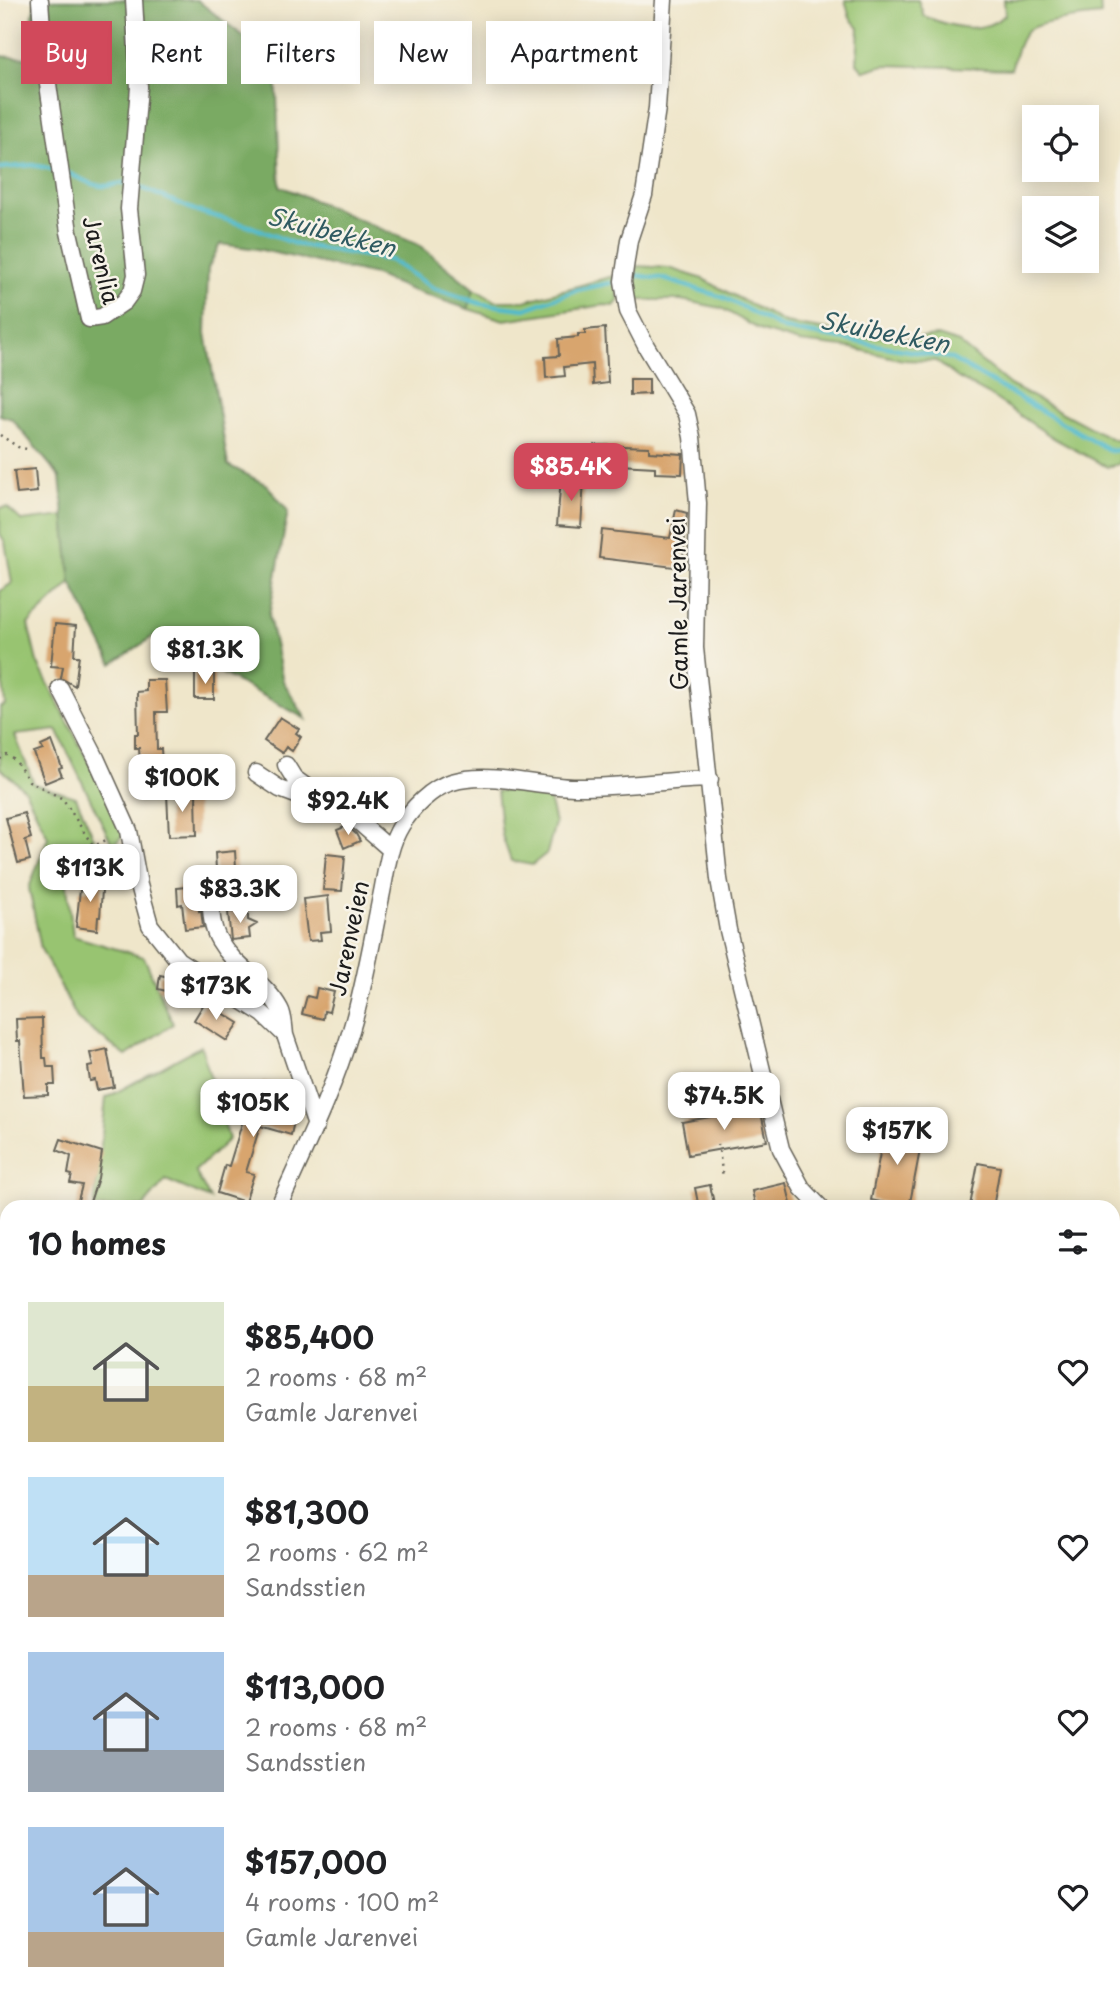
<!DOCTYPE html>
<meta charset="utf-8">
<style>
body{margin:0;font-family:"Playpen Sans",sans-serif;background:#f6f6f6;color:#202124;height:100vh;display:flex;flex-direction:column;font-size:26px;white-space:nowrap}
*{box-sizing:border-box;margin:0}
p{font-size:23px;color:#757577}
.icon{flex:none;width:38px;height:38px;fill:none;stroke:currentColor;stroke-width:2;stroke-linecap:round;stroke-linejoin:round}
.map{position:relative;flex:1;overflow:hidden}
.drawer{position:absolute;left:0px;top:1200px;width:1120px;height:800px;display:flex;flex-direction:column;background:#fff;border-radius:21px 21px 0 0;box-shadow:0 4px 18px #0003}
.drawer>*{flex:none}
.banner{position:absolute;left:21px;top:21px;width:700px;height:63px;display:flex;gap:14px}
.tools{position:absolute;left:1022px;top:105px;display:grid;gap:14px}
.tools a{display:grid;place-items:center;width:77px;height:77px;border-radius:0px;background:#fff;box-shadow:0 4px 18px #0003;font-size:35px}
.price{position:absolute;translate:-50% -60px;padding:0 16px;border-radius:14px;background:#fff;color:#222;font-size:23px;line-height:46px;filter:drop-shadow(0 2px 4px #0008)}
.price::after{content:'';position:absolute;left:50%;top:42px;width:21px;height:16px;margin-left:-10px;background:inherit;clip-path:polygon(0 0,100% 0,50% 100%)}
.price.current{background:#d1495b;color:#fff}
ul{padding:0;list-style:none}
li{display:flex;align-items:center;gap:21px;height:175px;padding:0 28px}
li span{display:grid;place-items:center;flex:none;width:196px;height:140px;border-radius:0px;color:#555}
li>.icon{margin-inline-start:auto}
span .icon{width:84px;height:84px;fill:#fffc;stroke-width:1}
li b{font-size:30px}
h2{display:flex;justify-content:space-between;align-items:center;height:84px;padding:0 28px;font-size:30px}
.tag{padding:0 24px;border-radius:0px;background:#fff;box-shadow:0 4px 18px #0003;font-size:24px;line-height:63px}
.tag.current{background:#d1495b;color:#fff}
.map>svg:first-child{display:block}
.green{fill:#98c471;stroke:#5a7046;stroke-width:2}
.forest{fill:#7aaa63;stroke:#4b6340;stroke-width:2}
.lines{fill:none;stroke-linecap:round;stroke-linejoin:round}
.stream{stroke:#4fbacc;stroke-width:4.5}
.building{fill:#d8a56e}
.minor-casing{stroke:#666359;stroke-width:19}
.major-casing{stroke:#666359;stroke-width:23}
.path{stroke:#666359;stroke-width:2.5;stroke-dasharray:2 5;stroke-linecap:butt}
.minor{stroke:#fff;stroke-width:16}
.major{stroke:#fff;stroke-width:19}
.labels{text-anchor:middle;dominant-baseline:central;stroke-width:5;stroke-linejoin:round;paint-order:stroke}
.street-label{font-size:23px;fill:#1c1c1c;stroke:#f7f3e8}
.water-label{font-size:24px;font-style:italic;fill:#305b62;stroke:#f7f3e8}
</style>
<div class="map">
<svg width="1120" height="2000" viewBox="0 0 1120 2000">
<rect width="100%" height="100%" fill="#f7f3e8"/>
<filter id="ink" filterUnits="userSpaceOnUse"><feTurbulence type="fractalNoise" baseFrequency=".0143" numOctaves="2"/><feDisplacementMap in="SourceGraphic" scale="14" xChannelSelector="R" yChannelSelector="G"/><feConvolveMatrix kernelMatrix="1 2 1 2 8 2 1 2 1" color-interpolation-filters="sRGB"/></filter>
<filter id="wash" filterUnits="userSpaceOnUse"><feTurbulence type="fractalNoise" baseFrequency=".00686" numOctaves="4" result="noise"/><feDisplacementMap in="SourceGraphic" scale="28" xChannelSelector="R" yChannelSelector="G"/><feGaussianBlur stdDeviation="1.57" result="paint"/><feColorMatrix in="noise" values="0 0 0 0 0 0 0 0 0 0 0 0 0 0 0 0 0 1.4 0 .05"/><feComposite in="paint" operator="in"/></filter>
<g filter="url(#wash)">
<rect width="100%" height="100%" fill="#efe6ca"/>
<!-- green -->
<path class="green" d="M845,0H918L924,16C951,27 981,36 1005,15L1004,0H1100L1101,15C1084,17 1043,21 1030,29C1019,36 1015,57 1011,69L884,65L864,71L857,63L859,28L850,18Z
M638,266L669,268L703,279L785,323L858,335L904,339L938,336L959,343L1010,385L1114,440H1120V464L1107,467L1055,439L988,394L958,378L936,361L903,360L852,348L799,342L762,331L721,308L681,300H638L632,280Z
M613,276L619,300L614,306L604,305L504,320L468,309L474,289L495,301H525Z
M7,507L22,521L64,516L71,583L28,624L37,662L125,833L113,846L57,730L15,735L34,784L76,797L99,850L64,861L73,936L144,957L173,1024L126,1056L78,1020L41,949L29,888L48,837L25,790L0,768V707L5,705L0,650V591L12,583L5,542L0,534V508Z
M547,790L555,823L547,853L532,865L511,861L502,835L497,791Z
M201,1046L229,1139L195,1171L210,1199L166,1180L143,1207L94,1208L106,1098Z
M0,1288H7V1381L0,1376Z
M1113,1390L1120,1396V1710H1113Z"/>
<!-- forest -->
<path class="forest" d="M35,0H197L276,62L280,186L419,245L474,289L468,309L411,290L375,275L257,249L220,244L208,268L206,333L228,465L267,485L288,511L269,616L283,681L306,719L154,636L112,664L71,583L60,477L12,419L0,415V56L27,58Z
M0,1881L7,1896V1993H14L16,2000H6L0,1980Z"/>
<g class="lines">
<!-- stream -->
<path class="stream" d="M0,168L33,165L57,170
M65,172C77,176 90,186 103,186C111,187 117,182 126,183
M135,185L197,211L252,227L295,244L390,260L433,288L482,304L525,309L577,290L610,283
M631,276C642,274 649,279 661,278L725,298L784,329L950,358L1111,451L1120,450"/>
</g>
<g id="blocks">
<!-- building -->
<path class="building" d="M605,328L608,383L593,385L592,364L564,367L565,376L546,378L545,357L559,356L558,339L578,337V334H585V330Z
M630,379H649V394L630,395Z
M595,445L649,447V452L683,454L682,474L655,473V467L619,465V469L593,467Z
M35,469L37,492L17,494L14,471Z
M561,478L584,480L581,527L557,525Z
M676,510L687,513L682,568L599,558L602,530L670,538Z
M55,624L76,626L74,656H79L75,686L61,678L63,667L51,666Z
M195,673H214V699H195Z
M146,680H165L167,712H156L157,749H161L162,764H140L139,748H135V734H138L137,692L146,691Z
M280,717L299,729L296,733L301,737L292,751L286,747L282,753L264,741Z
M52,741L62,768L59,769L62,776L45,783L34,753L43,750L41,746Z
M196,793L197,835L169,836L167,794Z
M24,813L31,838L25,840L30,860L18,863L6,818Z
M347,826L356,834L360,841L344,848L337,830Z
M235,851L237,884L217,885L215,853Z
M326,854L345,856L342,891L323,890Z
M90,875L103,877L100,917H98L97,930L76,927L80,890H89Z
M197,886L199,911L201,910L203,927L185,929L182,904L178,905L177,888Z
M328,896L331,931L320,932L321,940L308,941L303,899Z
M248,910V920L257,924L249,929L250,938L231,940L228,912Z
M170,974L186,977L182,995L158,989L160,975L169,977Z
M317,988L334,992L329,1012L324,1011L323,1019L302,1014L307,996L315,998Z
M205,1002L239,1023L227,1041L194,1020Z
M42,1018L43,1058H46L47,1067H54L55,1085H48V1095L24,1096L20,1041H17L16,1019Z
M107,1049L114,1087L97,1090L95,1080L90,1081L88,1067L93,1066L90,1053Z
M263,1081L281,1086L275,1107L280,1108L278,1112L295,1117L291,1135L260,1126L246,1172L254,1174L245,1202L217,1193L225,1165L229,1166L243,1120L238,1119L244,1098L257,1102Z
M760,1108L767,1141L688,1155L682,1122Z
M885,1127L923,1134L909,1208L871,1200Z
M61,1139L102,1152L98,1178L88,1208H76L82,1185L70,1183L72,1175L68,1174L71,1156L57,1150Z
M978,1163L1000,1167L993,1208L970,1206Z
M786,1183L792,1208H756L752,1191Z
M710,1185L715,1208H699L695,1188Z"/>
</g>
</g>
<g filter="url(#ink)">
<use href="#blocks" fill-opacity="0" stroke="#666359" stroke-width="2"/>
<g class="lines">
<!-- minor casing -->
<g class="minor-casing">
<path id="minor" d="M40,0L44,56L69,232L89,319L102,317L124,302L132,291L136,275L129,209L139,87L134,0
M664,0L657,108L644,195L629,240L623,281L628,311L646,346L687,414L692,437L698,503L695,648L719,879L728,930L781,1149L802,1188L821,1208
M60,688L96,758L129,831L139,885L150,925L178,960L263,1014L285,1035L316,1126
M286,765L294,778L322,798
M256,773L280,789L352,816L391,850
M210,893C211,908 211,927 219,940C235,968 265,981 280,1009C284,1016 284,1027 285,1035
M278,1208C305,1148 334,1089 352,1027C365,984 372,940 381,897C386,874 388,847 401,826C411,809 431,788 452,782C488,771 535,786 573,787C619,788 664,780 710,779
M1113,1404L1120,1412
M0,1561L7,1556
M0,1691L7,1694
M26,1993L28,2000
M704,1993V1994
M413,2000L420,1993"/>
</g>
<!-- major casing -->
<g class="major-casing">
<path id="major" d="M0,1823L7,1847
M56,1993L58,2000"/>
</g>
<!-- path -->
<path class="path" d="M0,435L18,447L31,450
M0,759L7,755L15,760L29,781L63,799L91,843L96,845L106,840
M718,1144L723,1177
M0,1752L7,1784"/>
<!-- minor -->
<use href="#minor" class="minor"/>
<!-- major -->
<use href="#major" class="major"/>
</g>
</g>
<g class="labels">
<!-- street labels -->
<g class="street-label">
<text transform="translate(102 260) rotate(76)">Jarenlia</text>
<text transform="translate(677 604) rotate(-91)">Gamle Jarenvei</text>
<text transform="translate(348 938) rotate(-78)">Jarenveien</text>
</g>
<!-- water labels -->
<g class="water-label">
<text transform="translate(332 231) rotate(15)">Skuibekken</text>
<text transform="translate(885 331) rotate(11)">Skuibekken</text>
</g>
</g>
</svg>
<div class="tools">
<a><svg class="icon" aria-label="locate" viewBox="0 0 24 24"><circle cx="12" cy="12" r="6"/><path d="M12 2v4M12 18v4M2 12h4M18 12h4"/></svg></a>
<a><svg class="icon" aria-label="layers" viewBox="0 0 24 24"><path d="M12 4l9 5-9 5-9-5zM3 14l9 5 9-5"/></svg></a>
</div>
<b class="price current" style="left:571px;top:503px">$85.4K</b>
<b class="price" style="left:205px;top:686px">$81.3K</b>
<b class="price" style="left:182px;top:814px">$100K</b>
<b class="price" style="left:348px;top:837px">$92.4K</b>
<b class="price" style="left:90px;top:904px">$113K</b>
<b class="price" style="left:240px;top:925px">$83.3K</b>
<b class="price" style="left:216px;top:1022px">$173K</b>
<b class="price" style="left:724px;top:1132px">$74.5K</b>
<b class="price" style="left:253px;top:1139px">$105K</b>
<b class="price" style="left:897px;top:1167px">$157K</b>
<div class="banner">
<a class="tag current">Buy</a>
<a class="tag">Rent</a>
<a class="tag">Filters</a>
<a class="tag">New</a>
<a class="tag">Apartment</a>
</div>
<section class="drawer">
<h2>10 homes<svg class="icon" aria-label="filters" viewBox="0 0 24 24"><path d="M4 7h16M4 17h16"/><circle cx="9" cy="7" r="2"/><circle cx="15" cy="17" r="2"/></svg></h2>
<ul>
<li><span style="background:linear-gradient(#dfe7d0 60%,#c2b280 0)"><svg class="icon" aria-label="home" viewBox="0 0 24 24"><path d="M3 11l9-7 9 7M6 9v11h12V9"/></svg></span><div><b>$85,400</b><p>2 rooms · 68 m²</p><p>Gamle Jarenvei</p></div><svg class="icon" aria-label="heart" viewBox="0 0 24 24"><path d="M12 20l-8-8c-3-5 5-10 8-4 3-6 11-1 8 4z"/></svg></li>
<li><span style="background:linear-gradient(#bfe0f5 70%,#b9a48a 0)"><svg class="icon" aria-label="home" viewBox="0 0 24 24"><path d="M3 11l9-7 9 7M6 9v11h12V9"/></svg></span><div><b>$81,300</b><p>2 rooms · 62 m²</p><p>Sandsstien</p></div><svg class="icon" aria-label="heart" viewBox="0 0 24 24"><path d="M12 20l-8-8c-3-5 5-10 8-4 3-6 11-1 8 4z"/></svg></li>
<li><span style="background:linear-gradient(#a9c7e8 70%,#9aa5b1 0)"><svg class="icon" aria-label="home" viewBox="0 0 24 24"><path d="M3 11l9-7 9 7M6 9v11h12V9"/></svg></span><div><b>$113,000</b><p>2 rooms · 68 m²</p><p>Sandsstien</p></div><svg class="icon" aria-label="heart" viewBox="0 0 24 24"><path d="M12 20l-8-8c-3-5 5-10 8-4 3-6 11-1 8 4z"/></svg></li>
<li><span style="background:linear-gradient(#a9c7e8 75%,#b9a48a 0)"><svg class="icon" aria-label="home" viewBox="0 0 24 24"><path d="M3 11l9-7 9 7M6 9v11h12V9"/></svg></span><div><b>$157,000</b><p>4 rooms · 100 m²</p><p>Gamle Jarenvei</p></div><svg class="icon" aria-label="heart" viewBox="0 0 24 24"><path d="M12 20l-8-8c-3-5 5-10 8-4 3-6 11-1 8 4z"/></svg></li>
</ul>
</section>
</div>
